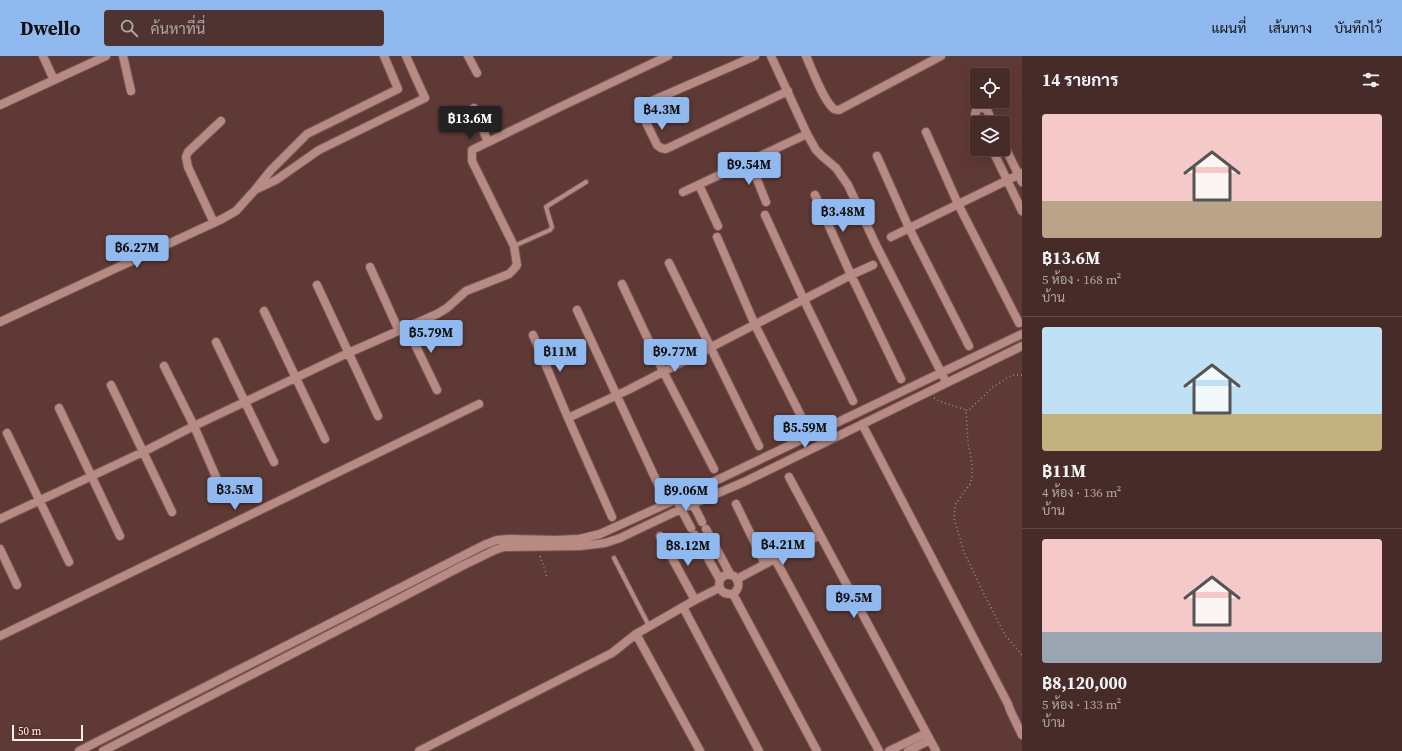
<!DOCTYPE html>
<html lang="th">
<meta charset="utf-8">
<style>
body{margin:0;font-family:"Source Serif 4",Sarabun,serif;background:#4e3330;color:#f1f3f6;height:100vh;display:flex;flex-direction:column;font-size:15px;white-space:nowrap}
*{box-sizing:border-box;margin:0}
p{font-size:13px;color:#b0a7a8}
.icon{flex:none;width:22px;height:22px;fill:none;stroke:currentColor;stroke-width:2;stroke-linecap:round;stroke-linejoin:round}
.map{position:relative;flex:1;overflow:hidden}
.side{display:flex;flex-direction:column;background:#472b28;width:380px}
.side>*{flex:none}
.buttons{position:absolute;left:970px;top:12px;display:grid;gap:8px}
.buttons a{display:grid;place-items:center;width:40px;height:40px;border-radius:4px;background:#472b28;box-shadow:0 4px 16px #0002,0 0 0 1px #5f4745;font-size:20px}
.scale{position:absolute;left:12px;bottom:10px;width:71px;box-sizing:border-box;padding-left:4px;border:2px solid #feefed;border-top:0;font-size:11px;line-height:14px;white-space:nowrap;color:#feefed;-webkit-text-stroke:3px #542e2a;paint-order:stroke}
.price{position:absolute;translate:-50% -34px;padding:0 9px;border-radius:4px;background:#90b9f0;color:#111;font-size:13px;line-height:26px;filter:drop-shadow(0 1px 2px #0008)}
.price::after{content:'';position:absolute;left:50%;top:24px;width:12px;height:9px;margin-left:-6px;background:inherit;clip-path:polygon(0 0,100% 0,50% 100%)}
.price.active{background:#222;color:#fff}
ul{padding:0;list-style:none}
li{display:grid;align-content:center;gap:8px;height:212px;padding:0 20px}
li+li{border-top:1px solid #5f4745}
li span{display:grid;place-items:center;height:124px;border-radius:4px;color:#555}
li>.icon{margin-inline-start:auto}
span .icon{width:72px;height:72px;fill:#fffc;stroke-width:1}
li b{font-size:17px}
h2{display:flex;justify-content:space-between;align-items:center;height:48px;padding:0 20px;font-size:17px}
header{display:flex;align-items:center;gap:24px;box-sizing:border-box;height:56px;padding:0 20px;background:#90b9f0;color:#111}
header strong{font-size:19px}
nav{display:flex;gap:22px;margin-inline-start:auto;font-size:14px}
.search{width:280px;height:36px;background:#4e3330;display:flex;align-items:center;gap:10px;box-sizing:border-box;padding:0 14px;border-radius:4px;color:#b0a7a8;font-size:15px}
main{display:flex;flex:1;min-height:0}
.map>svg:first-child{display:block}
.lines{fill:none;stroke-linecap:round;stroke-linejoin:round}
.service-casing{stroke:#775957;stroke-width:6}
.minor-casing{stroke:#775957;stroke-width:10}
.path{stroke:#a78c89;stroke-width:1.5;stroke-dasharray:1 3;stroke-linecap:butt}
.service{stroke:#b78a84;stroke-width:4}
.minor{stroke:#b78a84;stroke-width:8}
</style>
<header>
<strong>Dwello</strong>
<div class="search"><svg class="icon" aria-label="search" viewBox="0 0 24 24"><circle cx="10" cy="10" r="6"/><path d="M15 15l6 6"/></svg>ค้นหาที่นี่</div>
<nav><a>แผนที่</a><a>เส้นทาง</a><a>บันทึกไว้</a></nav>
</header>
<main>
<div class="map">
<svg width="1022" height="695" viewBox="0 0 1022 695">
<rect width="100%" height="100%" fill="#5f3935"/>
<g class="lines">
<!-- service casing -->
<g class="service-casing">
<path id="service" d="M514,190L550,174L552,171L546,151L549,149L586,126
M614,502L649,570"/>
</g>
<!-- minor casing -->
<g class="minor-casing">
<path id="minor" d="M43,0L54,24
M123,0L131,35
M468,0L477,17
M755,0L647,47L642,50L640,54L657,89L661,92L666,93L788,35
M771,0L807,78L816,94L822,100L836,112L848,129L876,189L944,322
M806,0C811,11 824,46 834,53C836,54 837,54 839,54L941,0
M0,49L106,0
M474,52L488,86
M979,67L975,58L976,55L981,51L987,54L993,67
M926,76L958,148L1019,267
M1003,87L1022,126
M992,93L1022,155
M877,100L909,172L969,290
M750,106L766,146
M699,129L718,170
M257,133L276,124L319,94L425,42L406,0
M683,136L807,78
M815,139L851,219L873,209
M765,159L804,244L853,345
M214,167L188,111L186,101L188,96L221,65
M717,181L755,269L806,370
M891,181L1022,117
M669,207L759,390
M370,211L399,275
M622,228L663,315L714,413
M317,229L378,360
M577,254L663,439
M264,255L325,383
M0,266L222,163L236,155L255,134L271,114L307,78L398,33L384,0
M407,272L437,334
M533,279L568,362
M216,286L274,406
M164,310L194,370L217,423
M111,329L172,456
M59,352L120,480
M862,368L1008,648L1010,654L1022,679
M7,377L69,506
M789,421L936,695
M691,444L702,466
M736,448L765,508
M679,449L691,472
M612,461L568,362L628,334L851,219L901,323
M0,463L143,396L194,370L348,297L437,258L447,252L466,235L509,218L514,213L517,209L514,190L472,105V94L560,51L668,0
M706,473L730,518
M695,479L720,524C717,533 723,539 733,538C740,532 740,526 734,520C728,518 723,518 720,524
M660,480L695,544L719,532
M0,493L17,529
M775,503L879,695
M737,523L820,479
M733,538L817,695
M683,551L759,695
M636,578L700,695
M0,580L479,348
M79,695L484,489L497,484L509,483L555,484L579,483L600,478L688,438L1022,278
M103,695L391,547L462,510L495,494L504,491L580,490L605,487L620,482L681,453L744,426L1022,290
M419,695L612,597L636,578L695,544
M889,695L926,677
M908,695L930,684"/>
</g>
<!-- path -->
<path class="path" d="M1022,319H1012L993,331L968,355L966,354L968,387L972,407V421L970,428L962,439L955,449L954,462L964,496L983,536L1005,579L1022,599
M934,342L939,345L966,354
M540,500L547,521"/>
<!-- service -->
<use href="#service" class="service"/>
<!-- minor -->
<use href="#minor" class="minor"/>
</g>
</svg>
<div class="buttons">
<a><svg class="icon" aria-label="locate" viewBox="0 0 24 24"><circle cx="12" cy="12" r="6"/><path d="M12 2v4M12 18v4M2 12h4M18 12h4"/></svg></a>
<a><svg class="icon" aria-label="layers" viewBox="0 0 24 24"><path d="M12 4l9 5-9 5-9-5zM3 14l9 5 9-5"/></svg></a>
</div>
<div class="scale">50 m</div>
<b class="price" style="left:662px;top:75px">฿4.3M</b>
<b class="price active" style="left:470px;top:84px">฿13.6M</b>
<b class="price" style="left:749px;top:130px">฿9.54M</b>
<b class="price" style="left:843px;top:177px">฿3.48M</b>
<b class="price" style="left:137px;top:213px">฿6.27M</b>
<b class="price" style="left:431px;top:298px">฿5.79M</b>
<b class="price" style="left:560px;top:317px">฿11M</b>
<b class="price" style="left:675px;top:317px">฿9.77M</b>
<b class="price" style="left:805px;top:393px">฿5.59M</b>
<b class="price" style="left:235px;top:455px">฿3.5M</b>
<b class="price" style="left:686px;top:456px">฿9.06M</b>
<b class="price" style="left:783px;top:510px">฿4.21M</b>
<b class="price" style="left:688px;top:511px">฿8.12M</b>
<b class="price" style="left:854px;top:563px">฿9.5M</b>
</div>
<section class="side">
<h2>14 รายการ<svg class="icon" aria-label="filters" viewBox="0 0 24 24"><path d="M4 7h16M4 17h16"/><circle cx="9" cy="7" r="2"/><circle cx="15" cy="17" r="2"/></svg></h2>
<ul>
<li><span style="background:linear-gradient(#f6c9c9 70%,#b9a48a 0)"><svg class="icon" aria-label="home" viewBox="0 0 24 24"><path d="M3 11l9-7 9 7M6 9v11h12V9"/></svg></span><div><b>฿13.6M</b><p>5 ห้อง · 168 m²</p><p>บ้าน</p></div></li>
<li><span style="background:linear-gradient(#bfe0f5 70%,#c2b280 0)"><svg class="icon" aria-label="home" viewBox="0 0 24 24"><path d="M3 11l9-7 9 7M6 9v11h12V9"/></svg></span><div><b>฿11M</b><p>4 ห้อง · 136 m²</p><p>บ้าน</p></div></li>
<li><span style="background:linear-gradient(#f6c9c9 75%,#9aa5b1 0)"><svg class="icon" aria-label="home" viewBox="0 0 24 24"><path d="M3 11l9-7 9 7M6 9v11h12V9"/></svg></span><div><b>฿8,120,000</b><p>5 ห้อง · 133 m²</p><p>บ้าน</p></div></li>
</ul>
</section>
</main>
